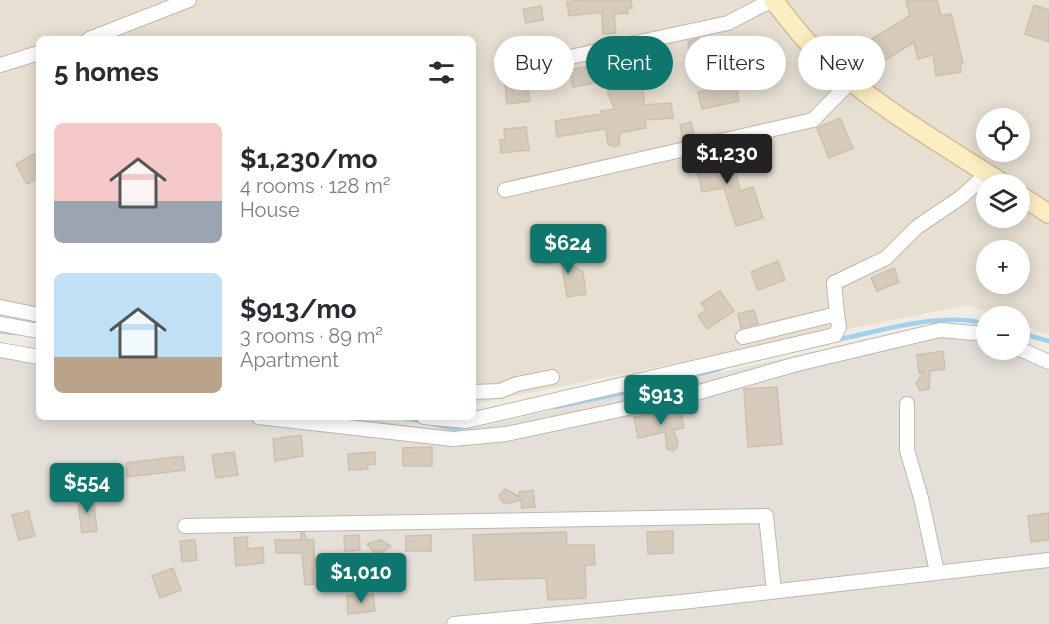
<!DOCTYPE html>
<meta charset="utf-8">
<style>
body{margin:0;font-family:Raleway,sans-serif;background:#f7f7f7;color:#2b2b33;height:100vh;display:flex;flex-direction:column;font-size:22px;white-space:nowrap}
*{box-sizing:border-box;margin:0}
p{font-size:20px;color:#7c7c81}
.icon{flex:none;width:33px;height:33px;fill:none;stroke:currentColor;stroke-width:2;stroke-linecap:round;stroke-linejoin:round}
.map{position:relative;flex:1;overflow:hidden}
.details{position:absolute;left:36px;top:36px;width:440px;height:384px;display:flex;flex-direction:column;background:#fff;border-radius:9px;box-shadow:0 3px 15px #0003}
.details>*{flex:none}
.hud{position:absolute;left:494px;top:36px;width:465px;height:54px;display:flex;gap:12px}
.fabs{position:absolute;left:976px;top:108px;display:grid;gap:12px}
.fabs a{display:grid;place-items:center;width:54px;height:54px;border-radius:50%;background:#fff;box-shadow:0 3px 15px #0003;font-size:30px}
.price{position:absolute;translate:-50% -51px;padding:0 14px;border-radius:6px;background:#0f766e;color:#fff;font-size:20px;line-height:39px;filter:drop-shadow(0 2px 3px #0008)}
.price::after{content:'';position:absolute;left:50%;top:36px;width:18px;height:14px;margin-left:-9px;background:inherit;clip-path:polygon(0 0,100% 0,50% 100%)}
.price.active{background:#222;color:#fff}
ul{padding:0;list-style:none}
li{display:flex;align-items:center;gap:18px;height:150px;padding:0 18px}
li span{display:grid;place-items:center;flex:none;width:168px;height:120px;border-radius:9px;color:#555}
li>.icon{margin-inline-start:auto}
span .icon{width:72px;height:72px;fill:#fffc;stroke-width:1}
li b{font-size:26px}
h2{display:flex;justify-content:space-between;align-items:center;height:72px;padding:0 18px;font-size:26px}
.chip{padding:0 21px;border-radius:27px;background:#fff;box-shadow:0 3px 15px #0003;font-size:21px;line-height:54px}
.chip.active{background:#0f766e;color:#fff}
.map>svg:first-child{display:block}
.residential{fill:#e6dfd2;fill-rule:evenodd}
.industrial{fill:#e4dfd9}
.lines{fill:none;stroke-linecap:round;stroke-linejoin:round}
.stream{stroke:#a1d1ee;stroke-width:4.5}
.building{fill:#d6cbbd;stroke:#cec0ad;stroke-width:1.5}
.street-casing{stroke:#c0b8aa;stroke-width:16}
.secondary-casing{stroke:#d1c095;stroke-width:21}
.street{stroke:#fff;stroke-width:14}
.secondary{stroke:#fdedc3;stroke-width:18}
</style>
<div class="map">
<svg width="1049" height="624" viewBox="0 0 1049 624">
<rect width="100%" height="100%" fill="#f2ede4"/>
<!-- residential -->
<path class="residential" d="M0,0H1049V335L1020,324V316H999L968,305L473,404L472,39H39V330L0,320ZM987,118H1020V152H987ZM987,184H1020V218H987ZM987,250H1020V284H987Z"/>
<!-- industrial -->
<path class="industrial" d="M933,325L987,332V350H1020L1049,356V624H0V351L39,358V417H361L451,433Z"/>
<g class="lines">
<!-- stream -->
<path class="stream" d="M0,331L13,333
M1020,333L1049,341
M836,340C882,331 941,311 987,324
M556,407L642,389L720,369
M400,417L425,422
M433,424L454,429L466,426"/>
</g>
<!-- building -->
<path class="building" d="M580,0H631L632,8H627L628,13L614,14L616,33L603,34L602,12L569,16L567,2Z
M906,0H937L941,16L951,14L963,63L960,64L961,72L936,76L933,55L918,59L914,42L884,61L870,40L910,16Z
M1034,5L1049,10V42L1025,34Z
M541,6L543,20L526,23L523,9Z
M698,39L704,74L692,76L688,41Z
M635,55L653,56L656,61L654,67L642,70L644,105L671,103L673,118L645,120L646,128L620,133L619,145L614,147L608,144L606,130L604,129L557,137L555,121L602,114L601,111L615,109L608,94V80L573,87L570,70L594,65V63Z
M527,81L530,101L507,104L505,84Z
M735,84L739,101L702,109L698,92Z
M840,118L853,148L829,158L817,128Z
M691,122L695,138L683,140L680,125Z
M526,127L529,150L501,153L500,140H505L504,129Z
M731,151L740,191L753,187L763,218L736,226L724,188L702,192L697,168L689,169L687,158L699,155V158Z
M34,154L39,163V178L27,184L16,164Z
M586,237L589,257L571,260L568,240Z
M544,251H548L583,272L586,294L567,297L561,261L546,264L542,263L539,257Z
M778,261L785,280L758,290L751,272Z
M894,268L899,282L877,291L871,278Z
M720,291L734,311L707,329L698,316L706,310L701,303Z
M754,310L758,324L741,328L738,314Z
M943,351L945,369L930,371L929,389L920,391L916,383L924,372L919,373L917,355Z
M777,387L782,444L748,447L744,389Z
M680,408L684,428L673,430L678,442L676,449L673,451L667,449L665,432L638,438L634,417Z
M301,435L303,456L275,461L273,439Z
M432,447V466H403V448Z
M234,452L238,475L216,478L212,455Z
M375,452V464L367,465L368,469L349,470L348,454Z
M183,456L185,470L127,477L126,463Z
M505,489L520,497L519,492L533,490L535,507L522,508L521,500L505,504L500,499V494Z
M93,495L97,531L82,533L77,497Z
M28,511L35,536L19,540L12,515Z
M1049,513V540L1031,542L1028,516Z
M673,531V553L648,554L647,532Z
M566,532L567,545H594L595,565H585L586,598L548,600L546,578L475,580L473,535Z
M301,533H304L307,540H314V557L316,562L314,568V584L305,585L302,553H276L275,540H301Z
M359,535L360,550L345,551L344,536Z
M431,535V551H406V536Z
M247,537L248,549L263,547L264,563L236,566L234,538Z
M195,540L197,560L182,562L180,541Z
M379,540H381L391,546L381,553L374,552L367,544Z
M173,568L181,590L160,598L152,576Z
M373,594L375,611L348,614L347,596Z"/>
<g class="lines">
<!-- street casing -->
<g class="street-casing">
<path id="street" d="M89,39L189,0
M0,65L39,53
M519,68L728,23L772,0
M505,190L813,120L851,81
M0,307L39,315
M0,324L39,331
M743,337L837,314L834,283L886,258L917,227L960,198L987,174
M1020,349L1049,362
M0,350L39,357
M472,392L500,391L517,384L552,377
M907,404V450L921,498L937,572
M259,417L453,439L506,434L689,395L797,364L940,330L987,334
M424,417L466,421L835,335L839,327L837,314
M185,526L766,516L774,591
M454,624L691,601L1049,560"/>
</g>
<!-- secondary casing -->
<g class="secondary-casing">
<path id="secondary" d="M773,0C787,17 801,37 817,52C873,105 940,143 1004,184
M1020,195L1049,214"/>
</g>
<!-- street -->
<use href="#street" class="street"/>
<!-- secondary -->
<use href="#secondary" class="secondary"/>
</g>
</svg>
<div class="fabs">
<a><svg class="icon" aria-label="locate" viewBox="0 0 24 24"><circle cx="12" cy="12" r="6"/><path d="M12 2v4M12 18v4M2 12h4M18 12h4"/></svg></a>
<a><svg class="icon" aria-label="layers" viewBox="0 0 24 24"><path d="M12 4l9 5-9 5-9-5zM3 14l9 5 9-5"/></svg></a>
<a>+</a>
<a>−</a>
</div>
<b class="price active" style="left:727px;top:185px">$1,230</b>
<b class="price" style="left:568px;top:275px">$624</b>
<b class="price" style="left:661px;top:426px">$913</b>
<b class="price" style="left:87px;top:514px">$554</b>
<b class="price" style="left:361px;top:604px">$1,010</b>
<div class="hud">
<a class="chip">Buy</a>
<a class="chip active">Rent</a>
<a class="chip">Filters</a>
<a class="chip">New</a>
</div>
<section class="details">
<h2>5 homes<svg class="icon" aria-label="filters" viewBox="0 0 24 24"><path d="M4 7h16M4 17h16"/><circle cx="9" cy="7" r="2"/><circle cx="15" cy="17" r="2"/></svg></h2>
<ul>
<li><span style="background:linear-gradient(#f6c9c9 65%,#9aa5b1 0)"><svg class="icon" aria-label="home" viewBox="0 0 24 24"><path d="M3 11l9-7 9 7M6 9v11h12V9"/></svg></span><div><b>$1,230/mo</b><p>4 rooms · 128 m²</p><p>House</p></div></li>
<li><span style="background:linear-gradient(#bfe0f5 70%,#b9a48a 0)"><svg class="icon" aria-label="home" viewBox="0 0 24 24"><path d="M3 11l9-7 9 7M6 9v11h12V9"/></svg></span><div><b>$913/mo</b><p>3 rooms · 89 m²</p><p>Apartment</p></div></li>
</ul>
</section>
</div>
